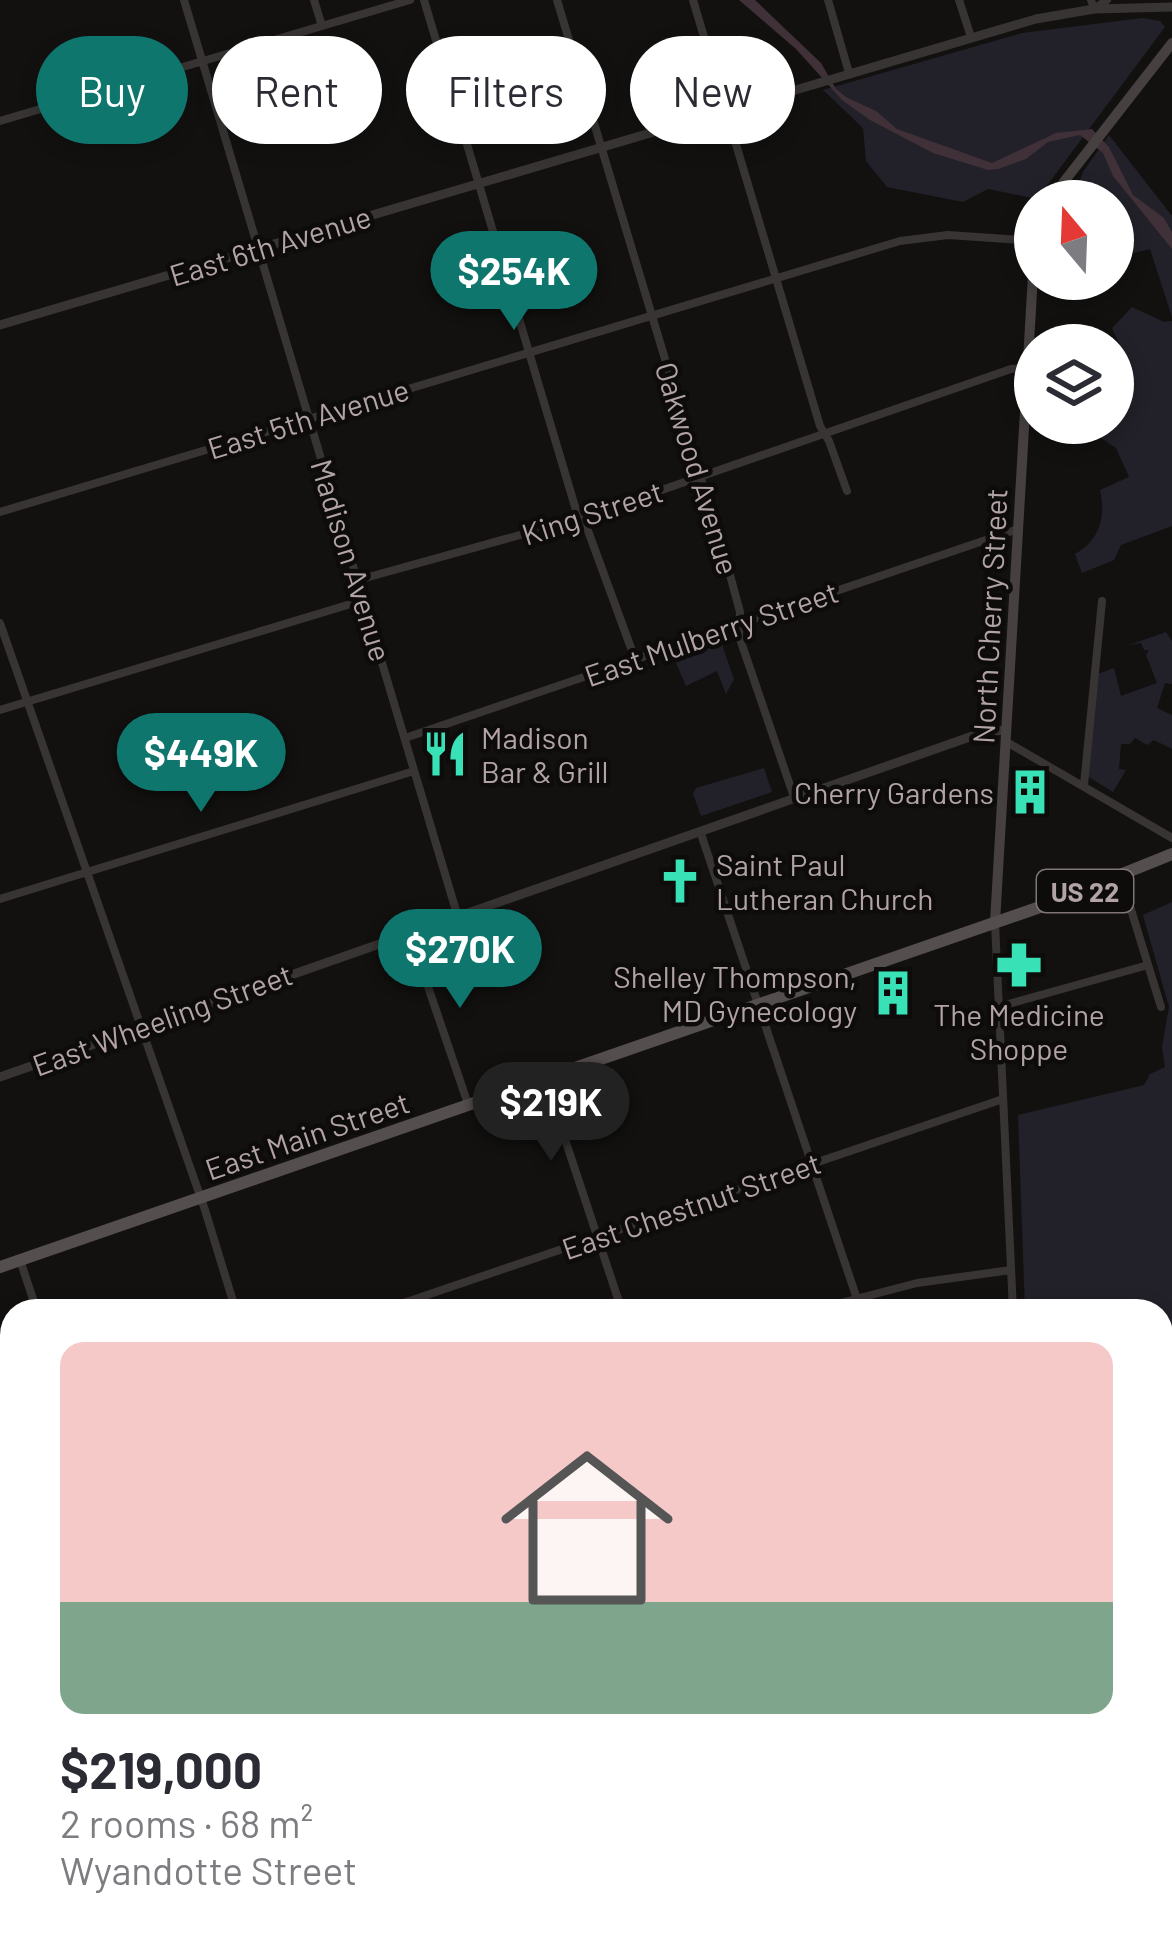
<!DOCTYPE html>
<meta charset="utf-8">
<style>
body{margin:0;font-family:Barlow,sans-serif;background:#f2f2f3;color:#2b2b33;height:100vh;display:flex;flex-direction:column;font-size:45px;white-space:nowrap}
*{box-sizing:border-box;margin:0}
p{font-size:39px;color:#7c7c81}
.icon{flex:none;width:66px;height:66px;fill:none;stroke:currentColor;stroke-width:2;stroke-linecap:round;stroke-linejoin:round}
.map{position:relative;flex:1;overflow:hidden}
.sheet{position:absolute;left:0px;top:1299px;width:1173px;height:663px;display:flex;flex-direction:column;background:#fff;border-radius:36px 36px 0 0;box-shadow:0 6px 18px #0003}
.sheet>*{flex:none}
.guide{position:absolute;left:36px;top:36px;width:1101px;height:108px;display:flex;gap:24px}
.needle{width:78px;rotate:341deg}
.tools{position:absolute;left:1014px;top:180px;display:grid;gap:24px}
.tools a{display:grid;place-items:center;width:120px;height:120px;border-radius:50%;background:#fff;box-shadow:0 6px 18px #0003;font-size:60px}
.price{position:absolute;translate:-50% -102px;padding:0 27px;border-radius:42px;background:#0f766e;color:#fff;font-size:39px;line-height:78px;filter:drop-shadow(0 3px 6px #0008)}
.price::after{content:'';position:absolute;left:50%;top:72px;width:36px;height:27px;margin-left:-18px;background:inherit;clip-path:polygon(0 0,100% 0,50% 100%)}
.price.selected{background:#222;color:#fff}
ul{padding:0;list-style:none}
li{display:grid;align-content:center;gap:24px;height:636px;padding:0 60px}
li+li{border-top:3px solid #e1e1e2}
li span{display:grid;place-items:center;height:372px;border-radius:24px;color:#555}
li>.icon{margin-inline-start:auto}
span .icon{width:216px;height:216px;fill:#fffc;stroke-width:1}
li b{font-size:51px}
.tag{padding:0 42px;border-radius:54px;background:#fff;box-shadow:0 6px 18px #0003;font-size:42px;line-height:108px}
.tag.selected{background:#0f766e;color:#fff}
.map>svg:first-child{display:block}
.built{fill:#1f1d1d}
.green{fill:#222129}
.water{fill:#403038}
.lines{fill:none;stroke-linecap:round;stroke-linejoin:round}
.minor{stroke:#383434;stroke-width:8}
.tertiary{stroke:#383434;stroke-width:9}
.secondary{stroke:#464041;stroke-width:10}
.primary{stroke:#554e4f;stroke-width:12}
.rail-casing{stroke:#514b4c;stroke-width:8}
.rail{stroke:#0d0c0b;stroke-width:3;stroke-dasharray:9;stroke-linecap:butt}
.labels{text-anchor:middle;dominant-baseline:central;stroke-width:9;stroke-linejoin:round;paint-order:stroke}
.shield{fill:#0d0c0b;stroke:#807678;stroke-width:3}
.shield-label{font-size:27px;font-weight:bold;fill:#b1a3a6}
.street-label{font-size:30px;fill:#b1a3a6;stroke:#0d0c0b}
.poi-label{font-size:30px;fill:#b1a3a6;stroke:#0d0c0b;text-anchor:start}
</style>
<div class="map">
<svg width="1172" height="1960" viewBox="0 0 1172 1960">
<rect width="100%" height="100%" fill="#121110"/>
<!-- built -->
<path class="built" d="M1172,1610V1960H601L597,1950H1161V1612Z"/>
<!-- green -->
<path class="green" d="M1142,18L1160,21L1165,27L1037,199L988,189L963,202L887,187L866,161L863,128L823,90L1022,33Z
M1109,135L1172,216V317L1150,249L1113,258V201L1073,200L1083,172Z
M1132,307L1164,322L1172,321V526L1121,545L1114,560L1082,573L1075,554C1100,540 1106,517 1100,490L1129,477L1116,448L1096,435L1094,423H1113L1119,388L1114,355L1119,344L1112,328Z
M1166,632L1172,641V684L1165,683L1157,708L1172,715V749L1154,740L1147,745L1135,738L1130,744H1121L1119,769L1126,770L1113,792L1087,776L1098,674L1114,668L1121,696L1157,683L1146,655L1149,650H1144L1141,643L1129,645Z
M721,642L734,679L726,694L717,671L686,686L674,658Z
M764,768L772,792L701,816L693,794L696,788Z
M1172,902V1391L1161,1396V1311H1025L1018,1115L1144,1085L1150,1074L1165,1067L1162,1047L1169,1007L1143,915Z"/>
<!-- water -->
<path class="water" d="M739,0H755L821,63L836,89L846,97L876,111L897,129L992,163L1056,133L1092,129L1109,147L1133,195L1164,218L1172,232V249L1113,176L1103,153L1080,135L1048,142L1026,159L998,169L988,170L933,153L870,120L842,100L796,49Z"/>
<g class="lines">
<!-- minor -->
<path class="minor" d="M184,0L457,914
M314,0L322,26
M424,0L576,510L587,528L635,659
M557,0L730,575L740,612L739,636L794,797
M693,0L820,426L829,441L847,491
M828,0L849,73
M959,0L971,37
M1091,0L1094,9L1107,0
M0,121L410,0
M0,512L900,241L948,235L1035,241
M358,580L581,518L1011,369L1027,368
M0,623L205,1210L236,1311
M0,710L364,600
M405,738L1018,529
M1005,741L1172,838
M1084,785L1102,601
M700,831L856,1296
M1121,877L1161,1007
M0,899L414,771
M995,923L1013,1311
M409,931L468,1104
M998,1007L1148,965
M545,1079L622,1311
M20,1260L37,1311
M380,1311L1003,1099
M810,1311L917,1283L1011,1270
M0,1441L12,1436
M0,1832L12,1828"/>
<!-- tertiary -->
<path class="tertiary" d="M0,325L1036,19L1094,9L1172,7
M0,1077L984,732L1005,730
M1161,1602L1172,1600
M0,1633L12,1672
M98,1950L102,1960"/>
<!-- secondary -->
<path class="secondary" d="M1049,201L1172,43
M995,922L1035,241"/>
<!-- primary -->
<path class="primary" d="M0,1267L1043,906L1172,854"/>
<!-- rail casing -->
<g class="rail-casing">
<path id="rail" d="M1161,1412L1172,1406
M0,1943L12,1941
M200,1950L264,1960"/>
</g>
<!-- rail -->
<use href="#rail" class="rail"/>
</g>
<!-- icons -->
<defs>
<g id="restaurant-bare" transform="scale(3.6)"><path d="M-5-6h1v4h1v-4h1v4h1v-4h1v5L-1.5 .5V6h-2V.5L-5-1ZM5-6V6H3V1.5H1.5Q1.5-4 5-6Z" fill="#39e1b7" stroke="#0d0c0b" stroke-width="2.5" paint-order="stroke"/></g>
<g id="building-bare" transform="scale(3.6)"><path d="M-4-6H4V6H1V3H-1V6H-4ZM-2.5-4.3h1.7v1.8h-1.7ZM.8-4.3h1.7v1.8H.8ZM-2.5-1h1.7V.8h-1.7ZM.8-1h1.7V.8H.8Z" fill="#39e1b7" stroke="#0d0c0b" stroke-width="2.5" paint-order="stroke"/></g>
<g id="church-bare" transform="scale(3.6)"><path d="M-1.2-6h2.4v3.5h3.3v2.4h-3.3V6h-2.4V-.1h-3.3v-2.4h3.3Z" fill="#39e1b7" stroke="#0d0c0b" stroke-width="2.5" paint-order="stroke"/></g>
<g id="pharmacy-bare" transform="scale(3.6)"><path d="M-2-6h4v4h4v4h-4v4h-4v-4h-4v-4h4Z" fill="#39e1b7" stroke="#0d0c0b" stroke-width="2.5" paint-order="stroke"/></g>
</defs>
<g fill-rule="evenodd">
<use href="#restaurant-bare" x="445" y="754"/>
<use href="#building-bare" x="1030" y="792"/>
<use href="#church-bare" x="680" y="881"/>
<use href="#pharmacy-bare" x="1019" y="965"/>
<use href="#building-bare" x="893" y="993"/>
</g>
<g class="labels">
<!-- shield labels -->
<rect class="shield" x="1037" y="870" width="96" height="42" rx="9"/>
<g class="shield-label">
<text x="1085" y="891">US 22</text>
</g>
<!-- street labels -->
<g class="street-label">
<text transform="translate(270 245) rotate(-17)">East 6th Avenue</text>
<text transform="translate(308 418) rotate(-17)">East 5th Avenue</text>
<text transform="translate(698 468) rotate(73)">Oakwood Avenue</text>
<text transform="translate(592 512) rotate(-18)">King Street</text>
<text transform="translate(352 560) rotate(73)">Madison Avenue</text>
<text transform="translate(989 616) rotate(-87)">North Cherry Street</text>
<text transform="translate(711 633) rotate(-19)">East Mulberry Street</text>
<text transform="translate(162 1019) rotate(-20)">East Wheeling Street</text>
<text transform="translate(307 1135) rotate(-19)">East Main Street</text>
<text transform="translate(691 1205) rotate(-19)">East Chestnut Street</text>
</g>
<!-- poi labels -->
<g class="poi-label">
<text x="481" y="737">Madison<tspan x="481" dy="34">Bar &amp; Grill</tspan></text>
<text x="994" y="792" text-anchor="end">Cherry Gardens</text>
<text x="716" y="864">Saint Paul<tspan x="716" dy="34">Lutheran Church</tspan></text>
<text x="857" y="976" text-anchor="end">Shelley Thompson,<tspan x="857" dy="34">MD Gynecology</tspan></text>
<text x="1019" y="1014" text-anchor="middle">The Medicine<tspan x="1019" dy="34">Shoppe</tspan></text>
</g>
</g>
</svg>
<div class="tools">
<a><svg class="needle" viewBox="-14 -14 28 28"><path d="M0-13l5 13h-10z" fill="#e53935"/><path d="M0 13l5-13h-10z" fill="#7c7c81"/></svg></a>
<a><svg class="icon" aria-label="layers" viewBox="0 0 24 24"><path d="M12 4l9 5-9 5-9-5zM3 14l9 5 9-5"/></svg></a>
</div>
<b class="price" style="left:514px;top:333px">$254K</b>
<b class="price" style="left:201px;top:815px">$449K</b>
<b class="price" style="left:460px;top:1011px">$270K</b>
<b class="price selected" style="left:551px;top:1164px">$219K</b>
<div class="guide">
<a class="tag selected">Buy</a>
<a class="tag">Rent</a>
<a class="tag">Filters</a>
<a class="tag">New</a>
</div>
<section class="sheet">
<ul>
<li><span style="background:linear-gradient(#f6c9c9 70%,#7fa58c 0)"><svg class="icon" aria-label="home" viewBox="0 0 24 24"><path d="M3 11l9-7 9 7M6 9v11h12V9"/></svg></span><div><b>$219,000</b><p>2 rooms · 68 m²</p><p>Wyandotte Street</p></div></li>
</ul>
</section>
</div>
